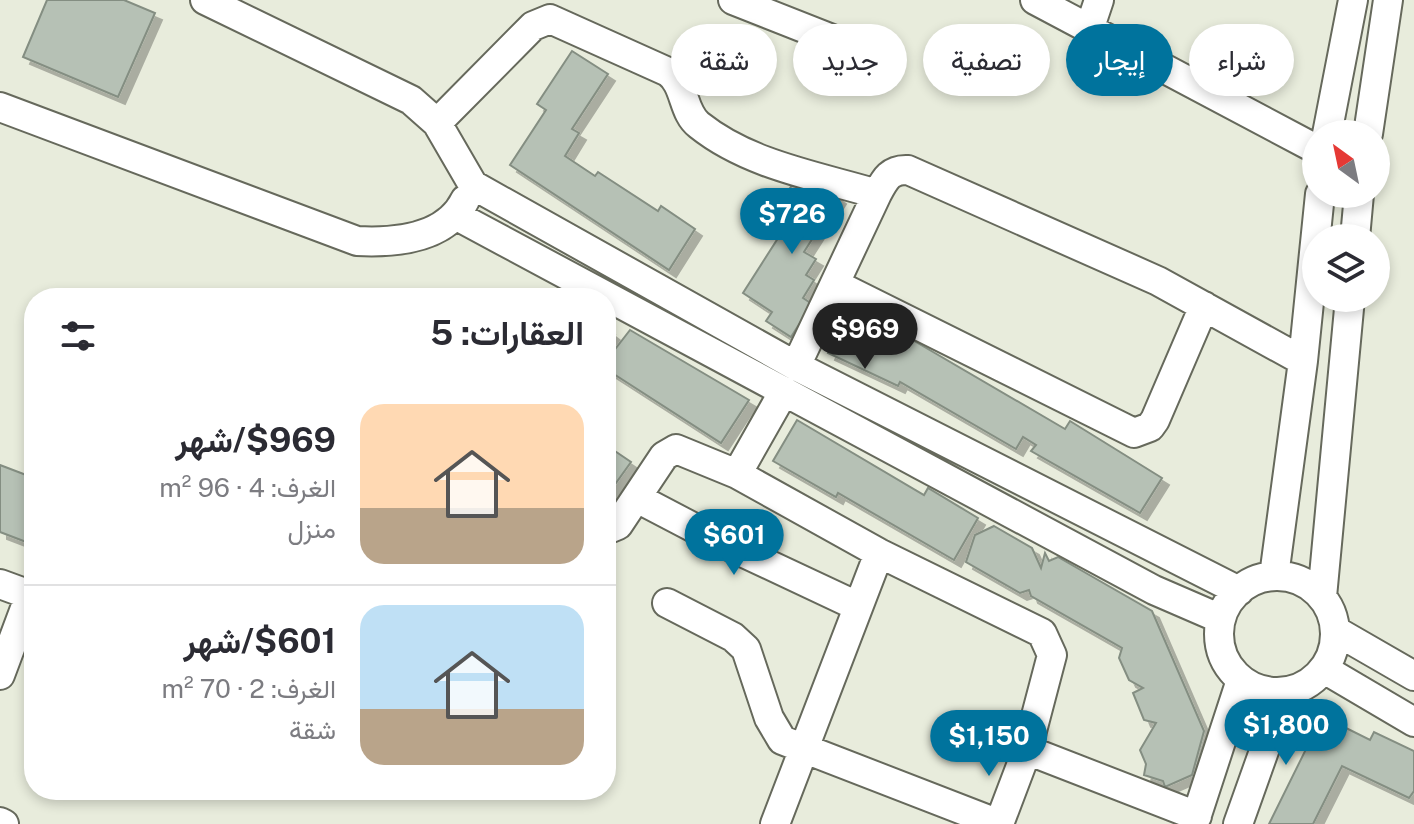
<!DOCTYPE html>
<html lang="ar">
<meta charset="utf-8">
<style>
body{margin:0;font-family:"Public Sans",Vazirmatn,sans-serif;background:#f7f7f7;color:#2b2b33;direction:rtl;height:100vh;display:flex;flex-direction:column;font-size:30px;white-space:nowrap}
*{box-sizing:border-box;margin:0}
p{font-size:26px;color:#7c7c81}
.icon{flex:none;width:44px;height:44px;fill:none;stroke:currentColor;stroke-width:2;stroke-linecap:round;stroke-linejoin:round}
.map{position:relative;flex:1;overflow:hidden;direction:ltr}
.details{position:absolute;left:24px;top:288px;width:592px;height:512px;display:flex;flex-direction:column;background:#fff;border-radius:32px;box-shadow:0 4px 12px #0003;direction:rtl}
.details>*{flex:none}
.hud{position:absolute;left:640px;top:24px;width:654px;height:72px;direction:rtl;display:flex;gap:16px}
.needle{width:52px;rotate:327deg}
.buttons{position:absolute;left:1302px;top:120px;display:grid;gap:16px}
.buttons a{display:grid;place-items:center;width:88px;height:88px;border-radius:50%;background:#fff;box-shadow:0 4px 12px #0003;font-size:40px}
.price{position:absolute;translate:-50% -68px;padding:0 18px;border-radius:28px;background:#00739d;color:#fff;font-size:26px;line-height:52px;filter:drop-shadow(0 2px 4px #0008)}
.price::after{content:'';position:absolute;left:50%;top:48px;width:24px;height:18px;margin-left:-12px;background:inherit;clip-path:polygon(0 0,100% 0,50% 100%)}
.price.selected{background:#222;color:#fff}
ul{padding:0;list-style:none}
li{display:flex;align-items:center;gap:24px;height:200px;padding:0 32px}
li+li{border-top:2px solid #e1e1e2}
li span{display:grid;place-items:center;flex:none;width:224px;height:160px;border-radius:24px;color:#555}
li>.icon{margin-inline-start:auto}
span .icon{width:96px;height:96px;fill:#fffc;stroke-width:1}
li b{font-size:34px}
h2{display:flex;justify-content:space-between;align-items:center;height:96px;padding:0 32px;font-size:34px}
.tag{padding:0 28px;border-radius:36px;background:#fff;box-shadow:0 4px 12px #0003;font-size:28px;line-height:72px}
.tag.selected{background:#00739d;color:#fff}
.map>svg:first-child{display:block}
.building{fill:#b6c1b5;stroke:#848e82;stroke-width:2;filter:url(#shadow)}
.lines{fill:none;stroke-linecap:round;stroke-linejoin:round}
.minor-casing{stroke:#66695c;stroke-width:32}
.minor{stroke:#fff;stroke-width:28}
</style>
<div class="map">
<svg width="1414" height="824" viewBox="0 0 1414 824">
<defs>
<filter id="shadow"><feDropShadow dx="7" dy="7" stdDeviation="0" flood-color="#0004"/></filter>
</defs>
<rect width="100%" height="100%" fill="#e8ecdc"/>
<!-- building -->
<path class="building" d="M47,0H124L155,13L118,97L23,57Z
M572,51L608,74L572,129L579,133L565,156L595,176L598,172L658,211L661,206L695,229L669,270L510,165L546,110L537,104Z
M801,172L839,197L804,252L816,259L806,275L814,280L803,298L812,304L791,337L766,321L772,312L743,293L780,235L773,230L793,199L786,194Z
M851,304L1065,429L1070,421L1162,478L1140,513L1031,451L1036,445L1023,437L1016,449L900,382L898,386L828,353Z
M606,328L615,335L606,348Z
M630,330L749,400L721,443L606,369V361Z
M797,420L924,495L928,488L978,518L954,560L838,493L836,497L773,461Z
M606,445L631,462L606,497Z
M0,465L34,478V545L0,532Z
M994,526L1032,548L1041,568L1045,553L1049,561L1058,557L1152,611L1204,731L1192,775L1165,787L1163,781L1144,775L1146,764L1140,750L1156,723L1144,720L1133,693L1143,688L1129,680L1119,658L1122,648L1031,596L1029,590L1020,593L966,562L975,535Z
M1336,723L1370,740L1374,732L1414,751V791L1409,798L1342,766L1313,824H1269L1311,739L1325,746Z"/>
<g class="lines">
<!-- minor casing -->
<g class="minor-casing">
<path id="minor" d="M205,0L411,100L437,123L473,185L796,366L1239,591
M733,0L842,43
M1035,0L1316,149
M1090,27L1099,0
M0,107L357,241C396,243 446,239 465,200
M437,123L533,26L550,19L668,72C686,85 682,112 699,125C749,165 817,176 877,194
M1327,134L1353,0
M1368,134L1388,0
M457,216L1154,590L1221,619
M1355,238L1359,194
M835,284L1134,433L1150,427L1155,420L1204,306
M796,366L877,194C885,179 890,169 908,170L1158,281L1303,361
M737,474L784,391
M637,498L725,544L857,606
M606,530L618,525L664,456L676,449L737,474L879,553L1042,633L1052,655L1027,750L999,824
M1274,576L1303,361L1320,194
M1219 634a58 58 0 1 1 116 0a58 58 0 1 1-116 0Z
M0,584L30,595
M1322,597L1350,298
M667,603L733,637L746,649L769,718L782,740L999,824
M1336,631L1414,676
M1324,669L1414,722
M0,675L30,595L34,594
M1027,750L1197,816
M0,822L4,824
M775,824L879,553
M1194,824L1241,680
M1238,824L1285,692"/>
</g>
<!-- minor -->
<use href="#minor" class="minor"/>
</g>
</svg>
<div class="buttons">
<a><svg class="needle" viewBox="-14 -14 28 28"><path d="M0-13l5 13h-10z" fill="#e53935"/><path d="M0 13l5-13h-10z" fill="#7c7c81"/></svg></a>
<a><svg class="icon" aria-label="layers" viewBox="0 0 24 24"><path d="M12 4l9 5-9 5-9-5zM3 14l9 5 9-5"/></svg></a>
</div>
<b class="price" style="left:792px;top:256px">$726</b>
<b class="price selected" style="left:865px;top:371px">$969</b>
<b class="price" style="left:734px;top:577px">$601</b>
<b class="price" style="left:1286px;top:767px">$1,800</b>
<b class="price" style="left:989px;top:778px">$1,150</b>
<div class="hud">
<a class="tag">شراء</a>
<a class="tag selected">إيجار</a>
<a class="tag">تصفية</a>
<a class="tag">جديد</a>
<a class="tag">شقة</a>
</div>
<section class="details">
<h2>العقارات: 5<svg class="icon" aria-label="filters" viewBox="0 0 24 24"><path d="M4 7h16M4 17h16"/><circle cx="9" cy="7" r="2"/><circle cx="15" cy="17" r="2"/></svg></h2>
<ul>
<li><span style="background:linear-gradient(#ffd9b3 65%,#b9a48a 0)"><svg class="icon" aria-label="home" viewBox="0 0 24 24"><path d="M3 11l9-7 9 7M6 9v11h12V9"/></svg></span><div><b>$969/شهر</b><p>الغرف: 4 · 96 m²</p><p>منزل</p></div></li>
<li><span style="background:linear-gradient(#bfe0f5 65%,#b9a48a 0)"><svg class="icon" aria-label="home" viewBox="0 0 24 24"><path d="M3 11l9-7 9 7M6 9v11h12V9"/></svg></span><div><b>$601/شهر</b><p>الغرف: 2 · 70 m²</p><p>شقة</p></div></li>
</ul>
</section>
</div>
